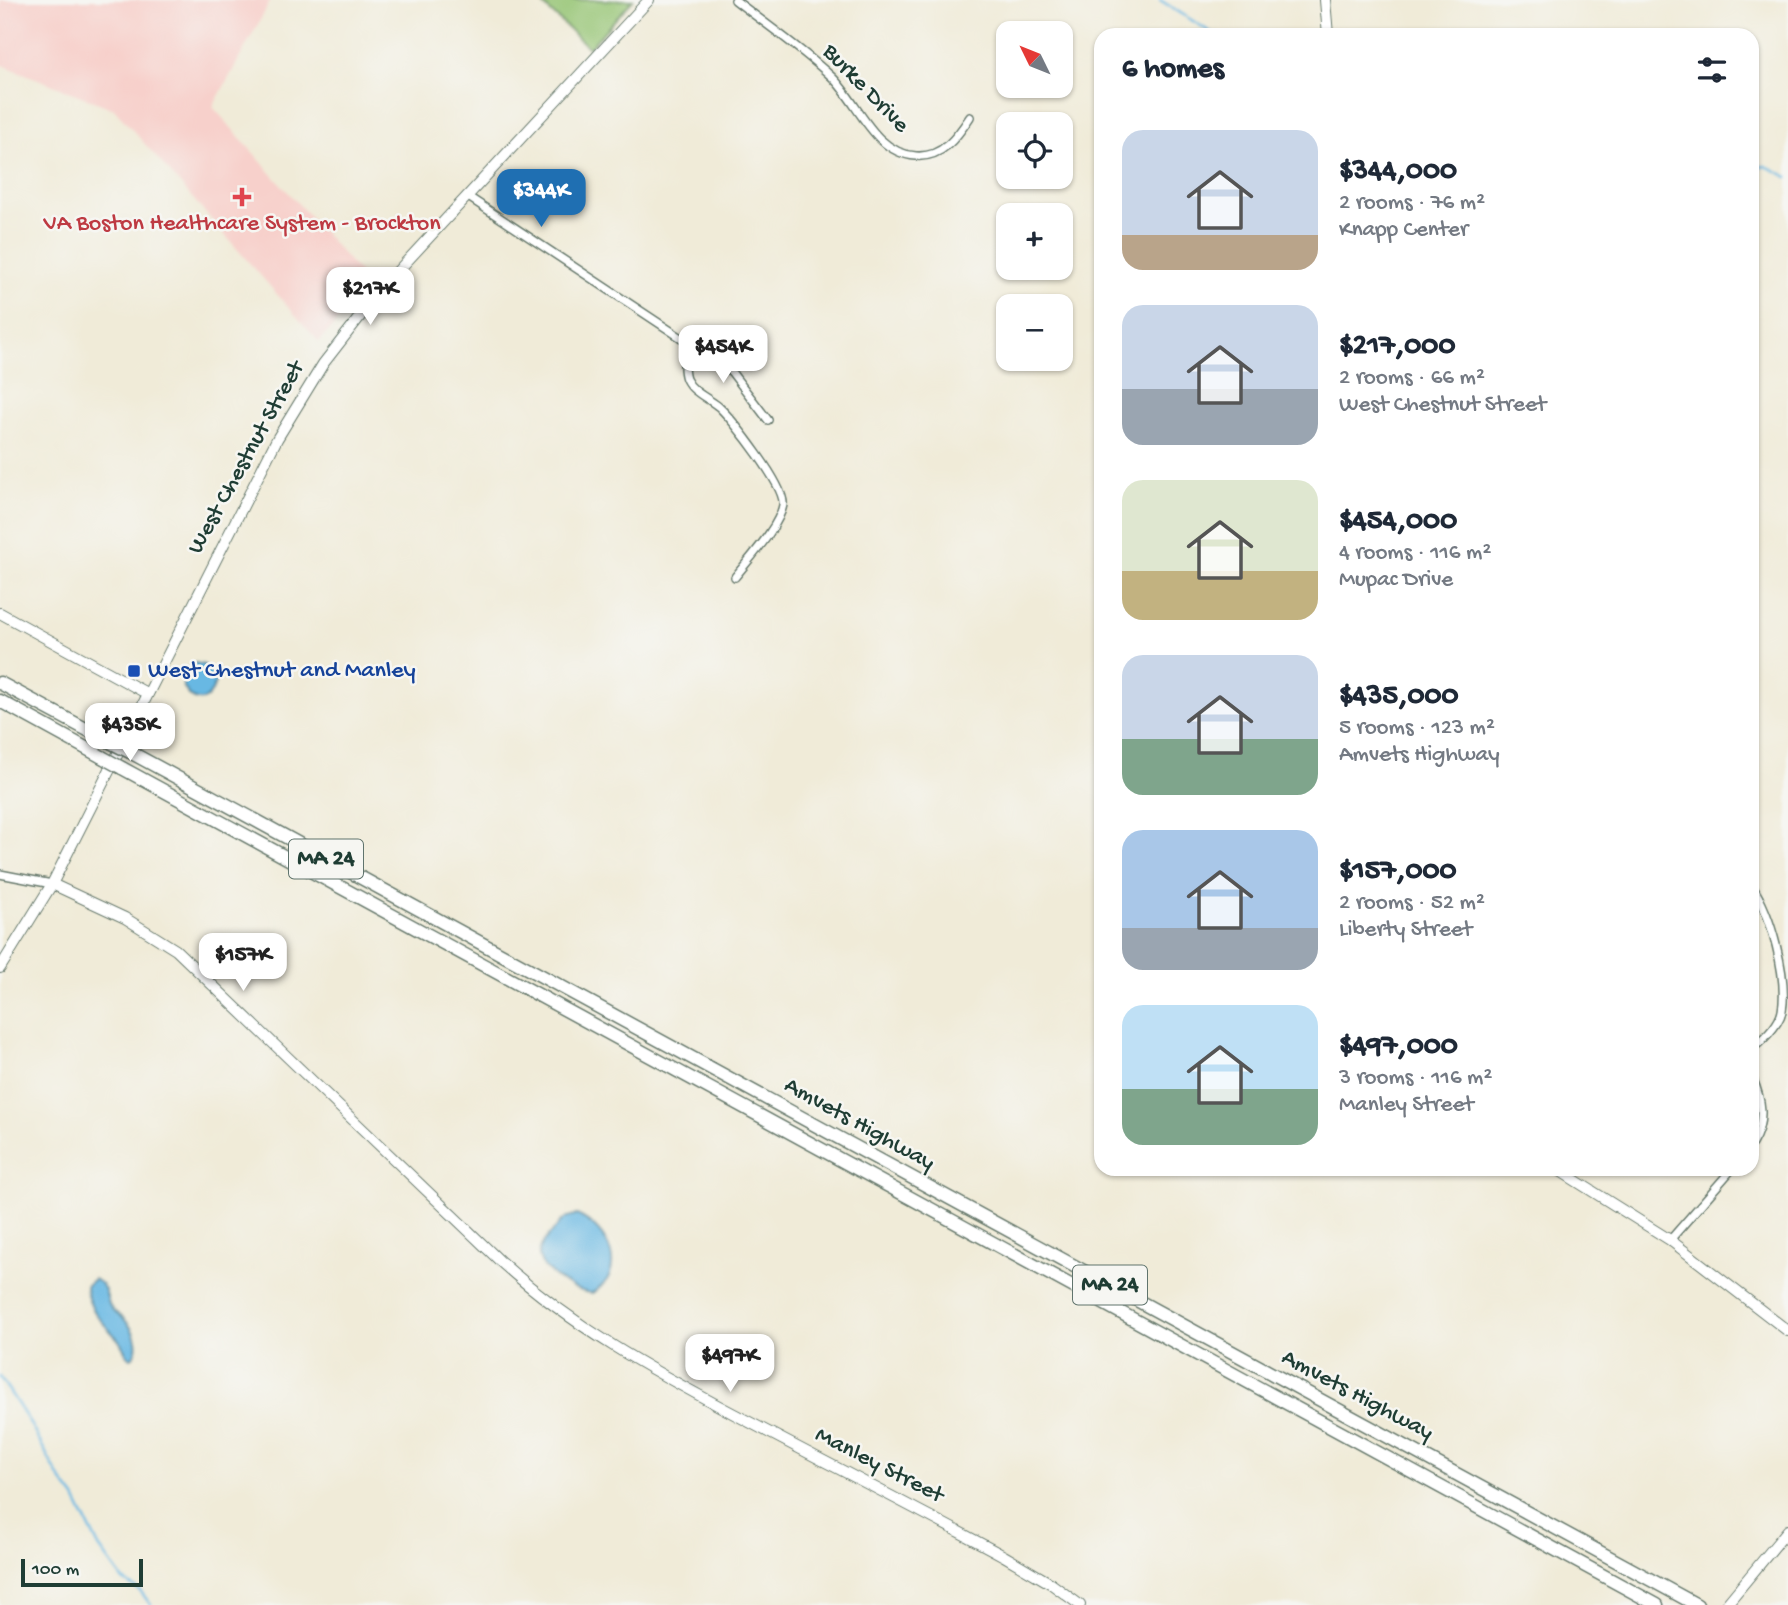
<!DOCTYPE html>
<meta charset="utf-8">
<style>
body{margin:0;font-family:"Gochi Hand",sans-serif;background:#f2f2f3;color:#1f2937;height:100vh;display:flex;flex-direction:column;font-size:26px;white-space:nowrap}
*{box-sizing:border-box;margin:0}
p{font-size:23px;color:#747a83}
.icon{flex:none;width:38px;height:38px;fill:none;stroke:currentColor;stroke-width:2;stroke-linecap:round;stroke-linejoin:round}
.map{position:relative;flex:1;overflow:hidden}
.drawer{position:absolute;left:1094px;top:28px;width:665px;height:1148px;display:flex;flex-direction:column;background:#fff;border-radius:21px;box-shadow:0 2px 5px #0004}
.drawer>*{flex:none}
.needle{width:46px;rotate:313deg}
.tools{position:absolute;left:996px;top:21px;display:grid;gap:14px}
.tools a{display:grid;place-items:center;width:77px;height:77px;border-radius:14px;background:#fff;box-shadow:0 2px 5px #0004;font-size:35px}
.scale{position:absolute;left:21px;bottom:18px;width:122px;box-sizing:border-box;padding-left:7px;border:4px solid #1f3d34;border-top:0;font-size:19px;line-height:24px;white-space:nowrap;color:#1f3d34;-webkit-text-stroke:5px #f6f6f2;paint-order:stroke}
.price{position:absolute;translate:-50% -60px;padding:0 16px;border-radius:14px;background:#fff;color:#222;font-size:23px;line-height:46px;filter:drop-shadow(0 2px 4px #0008)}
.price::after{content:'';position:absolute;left:50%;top:42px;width:21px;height:16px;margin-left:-10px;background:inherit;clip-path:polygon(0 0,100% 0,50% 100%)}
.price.current{background:#1f6fb2;color:#fff}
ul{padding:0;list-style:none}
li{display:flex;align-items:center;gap:21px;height:175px;padding:0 28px}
li span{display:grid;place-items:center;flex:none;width:196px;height:140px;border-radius:21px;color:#555}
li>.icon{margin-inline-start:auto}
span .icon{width:84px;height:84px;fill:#fffc;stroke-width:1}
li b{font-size:30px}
h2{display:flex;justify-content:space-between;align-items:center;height:84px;padding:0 28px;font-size:30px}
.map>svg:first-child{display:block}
.built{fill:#f7d0cb}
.green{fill:#95c473;stroke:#5a8054;stroke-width:2}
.water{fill:#68b8e3;stroke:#447a8c;stroke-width:2}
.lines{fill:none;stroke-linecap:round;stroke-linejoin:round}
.stream{stroke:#68b8e3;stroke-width:2.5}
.street-casing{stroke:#687a6d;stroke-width:10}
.secondary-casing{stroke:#687a6d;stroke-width:12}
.highway-casing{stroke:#687a6d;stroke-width:15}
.street{stroke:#fff;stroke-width:7}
.secondary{stroke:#fff;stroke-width:10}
.highway{stroke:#fff;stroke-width:12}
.highway-bridge-casing{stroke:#687a6d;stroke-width:15;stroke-linecap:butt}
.highway-bridge{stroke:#fff;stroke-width:12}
.health-dot{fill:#e0444e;stroke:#f6f6f2;stroke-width:2.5}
.transit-dot{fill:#1a4fb4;stroke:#f6f6f2;stroke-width:2.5}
.labels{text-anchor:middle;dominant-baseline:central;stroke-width:5;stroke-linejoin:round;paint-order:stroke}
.shield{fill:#f6f6f2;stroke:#60746d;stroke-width:2}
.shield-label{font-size:23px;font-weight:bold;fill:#1f3d34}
.street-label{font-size:24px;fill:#1f3d34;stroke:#f6f6f2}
.health-label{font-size:24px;fill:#be3a42;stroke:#f6f6f2}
.transit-label{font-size:24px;fill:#164399;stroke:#f6f6f2;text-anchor:start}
</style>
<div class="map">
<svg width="1788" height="1605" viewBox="0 0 1788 1605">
<rect width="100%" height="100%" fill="#f6f6f2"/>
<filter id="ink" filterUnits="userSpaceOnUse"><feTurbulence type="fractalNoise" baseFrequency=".0143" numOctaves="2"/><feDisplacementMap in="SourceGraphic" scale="14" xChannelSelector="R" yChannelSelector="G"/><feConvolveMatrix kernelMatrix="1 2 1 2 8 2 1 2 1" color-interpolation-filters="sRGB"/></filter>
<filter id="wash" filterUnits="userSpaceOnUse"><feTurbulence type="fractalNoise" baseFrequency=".00686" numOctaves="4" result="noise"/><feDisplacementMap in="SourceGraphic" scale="28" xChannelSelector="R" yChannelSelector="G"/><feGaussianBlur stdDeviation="1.57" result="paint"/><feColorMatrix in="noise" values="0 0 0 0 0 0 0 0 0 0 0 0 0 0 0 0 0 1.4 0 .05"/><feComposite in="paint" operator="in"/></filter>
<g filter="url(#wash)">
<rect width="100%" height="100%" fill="#f0ebd8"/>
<!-- built -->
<path class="built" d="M0,0H271L213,107L370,285L319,342L114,109L0,64Z"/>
<!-- green -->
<path class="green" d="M538,0H633L589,48Z"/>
<!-- water -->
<path class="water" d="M195,663L204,665L216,677C213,701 195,711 183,685L186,670Z
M577,1215C608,1229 630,1272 592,1293C577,1293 536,1270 539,1252C541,1243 549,1235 555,1229C561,1220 566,1216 577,1215Z
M94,1279C110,1288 104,1297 111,1308C114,1313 121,1315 125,1320C134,1330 141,1345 133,1357L131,1358C124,1353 123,1345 118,1339C105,1325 86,1308 86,1286Z"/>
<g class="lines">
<!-- stream -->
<path class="stream" d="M1160,0L1215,35
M1752,167L1766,166L1788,177
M0,1377L28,1420L59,1477L75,1498L99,1547L123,1580L141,1592L151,1605"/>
</g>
</g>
<g filter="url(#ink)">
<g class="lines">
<!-- street casing -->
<g class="street-casing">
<path id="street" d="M735,0C767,25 802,49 832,77C859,103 873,153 916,156C942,158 957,137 970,117
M467,196L686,341L714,353L723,361L768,420
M686,341C685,353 682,368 686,379C692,392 708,398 719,407C733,420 786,487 783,505C779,527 749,559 735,577
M0,874L52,884
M1752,886C1771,914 1788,977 1782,1011C1779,1026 1763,1040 1752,1049
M1752,1077C1762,1100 1766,1121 1752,1144
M1670,1240L1732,1169"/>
</g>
<!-- secondary casing -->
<g class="secondary-casing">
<path id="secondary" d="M1325,0L1328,35
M0,613L148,694
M52,884L125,918L176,950L501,1262C573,1327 651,1370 736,1415C825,1462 915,1508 1004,1556L1050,1583L1080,1605
M0,968L52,884L277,439L323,364L383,287L649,0
M1557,1169L1670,1240L1788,1331
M1726,1605L1788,1530"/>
</g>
<!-- highway casing -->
<g class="highway-casing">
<path id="highway" d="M0,683L110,742
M0,701L102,757
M130,752L1697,1605
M122,768L1657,1605"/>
</g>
<!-- street -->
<use href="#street" class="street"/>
<!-- secondary -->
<use href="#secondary" class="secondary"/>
<!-- highway -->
<use href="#highway" class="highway"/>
<!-- highway-bridge casing -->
<g class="highway-bridge-casing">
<path id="highway-bridge" d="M110,742L130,752
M102,757L122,768"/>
</g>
<!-- highway-bridge -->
<use href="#highway-bridge" class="highway-bridge"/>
</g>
</g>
<!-- markers -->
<path class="health-dot" d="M238.5 186.5h7v7h7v7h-7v7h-7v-7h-7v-7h7z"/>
<rect class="transit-dot" x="127" y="664" width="14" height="14" rx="3.5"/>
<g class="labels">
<!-- shield labels -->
<g class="shield">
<rect x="289" y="839.5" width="74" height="39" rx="5"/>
<rect x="1073" y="1265.5" width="74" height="39" rx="5"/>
</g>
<g class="shield-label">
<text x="326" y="859">MA 24</text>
<text x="1110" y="1285">MA 24</text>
</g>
<!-- street labels -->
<g class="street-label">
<text transform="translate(865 89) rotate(46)">Burke Drive</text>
<text transform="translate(247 458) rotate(-61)">West Chestnut Street</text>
<text transform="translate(859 1125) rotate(29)">Amvets Highway</text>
<text transform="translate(1357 1396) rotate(28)">Amvets Highway</text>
<text transform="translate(879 1466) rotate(27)">Manley Street</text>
</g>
<!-- health labels -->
<g class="health-label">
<text x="242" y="224">VA Boston Healthcare System - Brockton</text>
</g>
<!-- transit labels -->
<g class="transit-label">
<text x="148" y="671">West Chestnut and Manley</text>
</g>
</g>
</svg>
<div class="tools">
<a><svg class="needle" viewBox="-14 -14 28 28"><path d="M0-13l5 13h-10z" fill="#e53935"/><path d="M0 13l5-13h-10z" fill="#747a83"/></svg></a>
<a><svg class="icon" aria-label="locate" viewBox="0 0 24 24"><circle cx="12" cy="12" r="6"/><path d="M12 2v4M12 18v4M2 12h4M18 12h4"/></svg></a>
<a>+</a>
<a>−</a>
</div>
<div class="scale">100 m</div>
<b class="price current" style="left:541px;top:229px">$344K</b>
<b class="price" style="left:370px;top:327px">$217K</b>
<b class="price" style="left:723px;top:385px">$454K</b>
<b class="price" style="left:130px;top:763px">$435K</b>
<b class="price" style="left:243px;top:993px">$157K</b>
<b class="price" style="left:730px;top:1394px">$497K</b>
<section class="drawer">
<h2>6 homes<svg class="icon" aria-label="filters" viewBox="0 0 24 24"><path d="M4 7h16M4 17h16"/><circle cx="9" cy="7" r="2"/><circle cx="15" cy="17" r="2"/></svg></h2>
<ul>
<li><span style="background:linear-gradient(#c9d6e8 75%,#b9a48a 0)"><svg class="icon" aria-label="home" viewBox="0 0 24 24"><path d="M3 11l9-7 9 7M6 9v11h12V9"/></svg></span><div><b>$344,000</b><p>2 rooms · 76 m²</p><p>Knapp Center</p></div></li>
<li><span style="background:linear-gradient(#c9d6e8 60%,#9aa5b1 0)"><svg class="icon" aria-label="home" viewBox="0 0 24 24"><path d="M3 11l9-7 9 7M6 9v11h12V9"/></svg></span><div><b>$217,000</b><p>2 rooms · 66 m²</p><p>West Chestnut Street</p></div></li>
<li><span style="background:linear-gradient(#dfe7d0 65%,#c2b280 0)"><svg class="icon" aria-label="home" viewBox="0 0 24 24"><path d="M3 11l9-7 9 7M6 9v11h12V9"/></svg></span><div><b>$454,000</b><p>4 rooms · 116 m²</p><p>Mupac Drive</p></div></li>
<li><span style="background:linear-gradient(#c9d6e8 60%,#7fa58c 0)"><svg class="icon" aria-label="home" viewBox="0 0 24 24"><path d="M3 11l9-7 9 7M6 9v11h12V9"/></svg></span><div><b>$435,000</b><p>5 rooms · 123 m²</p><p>Amvets Highway</p></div></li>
<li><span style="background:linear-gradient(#a9c7e8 70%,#9aa5b1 0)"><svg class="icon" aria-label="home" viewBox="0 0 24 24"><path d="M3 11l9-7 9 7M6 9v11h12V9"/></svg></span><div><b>$157,000</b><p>2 rooms · 52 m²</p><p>Liberty Street</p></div></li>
<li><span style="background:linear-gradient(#bfe0f5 60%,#7fa58c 0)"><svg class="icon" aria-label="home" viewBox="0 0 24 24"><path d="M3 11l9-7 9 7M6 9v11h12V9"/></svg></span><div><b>$497,000</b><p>3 rooms · 116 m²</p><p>Manley Street</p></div></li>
</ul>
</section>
</div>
